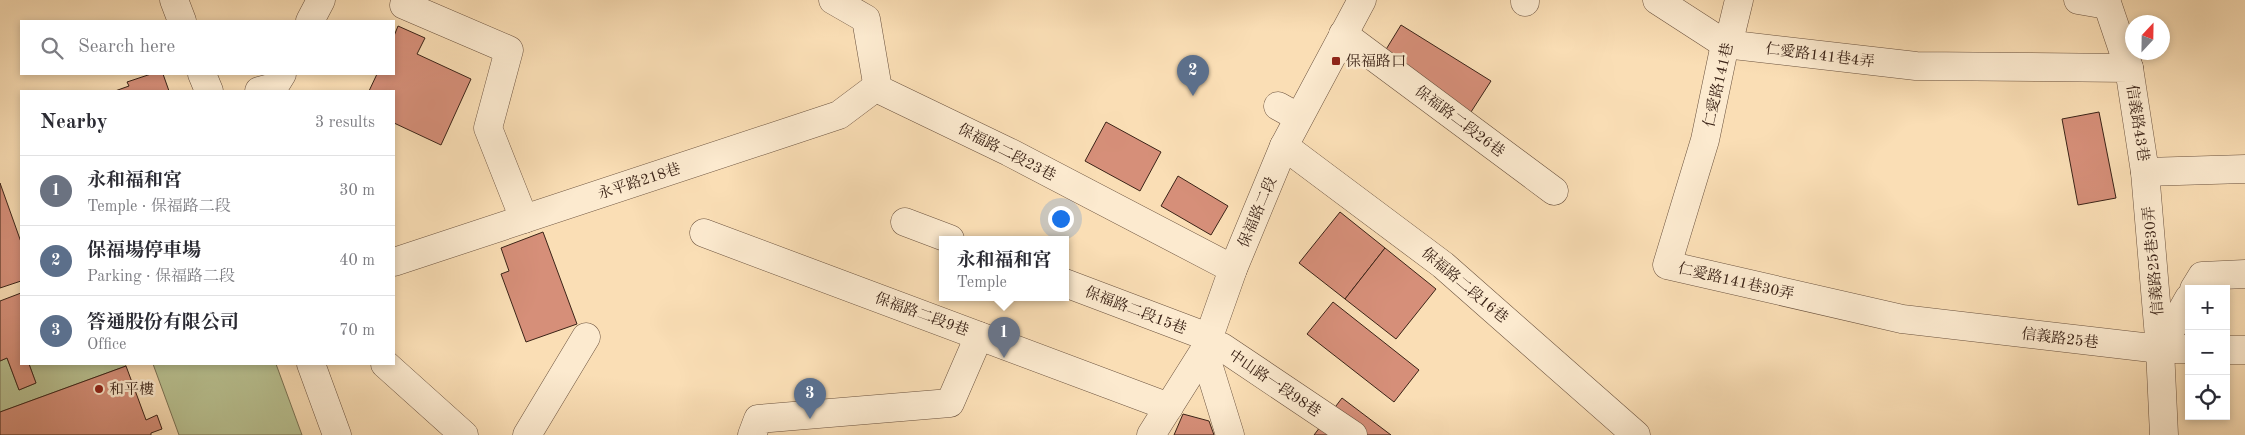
<!DOCTYPE html>
<html lang="en">
<head>
<meta charset="utf-8">
<style>
	:root { --surface:#fff; --page:#f7f7f7; --text:#2b2b33; --muted:#7c7c81; --line:#e1e1e2; --accent:#2563eb }
	body { margin:0; font-family:"Old Standard TT","Noto Serif TC",serif; background:var(--page); color:var(--text) }
	.controls { position:absolute; right:15px; bottom:15px; display:grid; overflow:hidden; border-radius:0px; box-shadow:0 2px 8px #0003 }
	.controls button { width:45px; height:45px; display:grid; place-items:center; padding:0; border:0; border-bottom:1px solid var(--line); background:var(--surface); color:var(--text); font:25px sans-serif }
	.compass { position:absolute; left:2125px; top:15px; width:45px; height:45px; border-radius:50%; background:var(--surface); box-shadow:0 2px 8px #0003; rotate:22deg }
	.you { position:absolute; left:1060px; top:218px; width:18px; height:18px; margin:-12px; border:4px solid #fff; border-radius:50%; background:#1a73e8; box-shadow:0 0 0 8px #1a73e833 }
	.badge { display:grid; place-items:center; width:32px; height:32px; border-radius:50%; background:var(--accent); color:#fff; font-size:16px; font-weight:700 }
	.pin { position:absolute; translate:-50% -41px; filter:drop-shadow(0 1px 2px #0008) }
	.pin::after { content:''; position:absolute; top:26px; width:18px; height:15px; background:inherit; clip-path:polygon(0 0,100% 0,50% 100%) }
	.popup { position:absolute; left:939px; top:236px; width:130px; height:65px; box-sizing:border-box; display:grid; place-content:center; border-radius:0px; background:var(--surface); filter:drop-shadow(0 1px 4px #0005); font-size:16px; white-space:nowrap; color:var(--muted) }
	.popup b { font-size:19px; color:var(--text) }
	.popup::after { content:''; position:absolute; left:50%; top:100%; margin-left:-10px; border:10px solid transparent; border-top-color:var(--surface) }
	.list { margin:0; padding:0; list-style:none }
	h2 { display:flex; justify-content:space-between; align-items:center; height:65px; margin:0; padding:0 20px; font-size:21px }
	h2 small { font-size:16px; font-weight:400; color:var(--muted) }
	.list li { display:grid; grid-template-columns:32px 1fr auto; gap:15px; align-items:center; box-sizing:border-box; height:70px; padding:0 20px; border-top:1px solid var(--line) }
	.list b { display:block; font-size:19px; white-space:nowrap }
	.list p { margin:0; font-size:16px; white-space:nowrap; color:var(--muted) }
	.list em { font-size:16px; font-style:normal; color:var(--muted) }
	.icon { flex:none; width:28px; height:28px; fill:none; stroke:currentColor; stroke-width:2; stroke-linecap:round; stroke-linejoin:round }
	.map { position:relative; flex:none; width:2245px; height:435px; overflow:hidden }
	.search { position:absolute; background:var(--surface); box-shadow:0 2px 8px #0003; left:20px; top:20px; width:375px; height:55px; display:flex; align-items:center; gap:12px; box-sizing:border-box; padding:0 18px; border-radius:0px; color:var(--muted); font-size:19px }
	.panel { position:absolute; background:var(--surface); box-shadow:0 2px 8px #0003; left:20px; top:90px; width:375px; height:275px; border-radius:0px }
	.map>svg:first-child { display:block }
</style>
</head>
<body>
<div class="map">
<svg width="2245" height="435" viewBox="0 0 2245 435">
	<rect width="100%" height="100%" fill="#fadeb5"/>
	<filter id="stains"><feTurbulence type="fractalNoise" baseFrequency=".004" numOctaves="4"/><feColorMatrix values="0 0 0 0 .2 0 0 0 0 .09 0 0 0 0 .02 0 0 0 .5 -.17"/></filter>
	<radialGradient id="worn" r=".72"><stop offset=".6" stop-color="#630" stop-opacity="0"/><stop offset="1" stop-color="#630" stop-opacity=".3"/></radialGradient>
	<!-- green -->
	<g fill="#b9c292" stroke="#7a7254">
		<path d="M7,358l12,32 17,-7 -7,-19h96l1,2 -126,46v-51z"/>
		<path d="M153,364h123l26,71h-123z"/>
	</g>
	<!-- building -->
	<g fill="#d68f79" stroke="#3b2317">
		<path d="M1401,25l90,56 -20,31 -89,-56z"/>
		<path d="M398,26l27,12 -8,16 54,25 -30,66 -47,-22v-32h-25l8,-17h17v-38z"/>
		<path d="M151,74h12l6,17h-54l14,-5 -2,-4z"/>
		<path d="M2099,112l17,86 -38,7 -16,-86z"/>
		<path d="M1106,122l55,30 -21,39 -55,-30z"/>
		<path d="M1178,176l50,30 -17,29 -50,-29z"/>
		<path d="M0,183l21,59v39l-21,7z"/>
		<path d="M1340,212l45,36 -40,51 -46,-36z"/>
		<path d="M543,232l34,92 -51,18 -25,-68 8,-3 -8,-23z"/>
		<path d="M1385,248l51,41 -40,50 -51,-40z"/>
		<path d="M21,293v71h8l7,19 -17,7 -12,-32 -7,3v-60z"/>
		<path d="M1333,302l86,68 -25,32 -87,-68z"/>
		<path d="M126,366l20,54 11,-5 5,14 -11,4v2h-151v-23z"/>
		<path d="M1342,398l49,37h-77z"/>
		<path d="M1183,414l26,7 5,14h-40z"/>
	</g>
	<g fill="none" stroke-linecap="round" stroke-linejoin="round">
		<defs>
			<g id="minor">
				<path d="M174,0l8,21"/>
				<path d="M833,0l33,19 12,70 131,63 224,117"/>
				<path d="M1657,0l68,44 191,22 213,2 16,104 100,-3"/>
				<path d="M1739,0l-8,33 -6,11 -20,96 -38,125 235,54 258,30 29,-51"/>
				<path d="M2078,0l29,5"/>
				<path d="M2106,0l23,68"/>
				<path d="M1525,2v-2"/>
				<path d="M404,5l105,45 -21,78 36,91"/>
				<path d="M310,21l11,-21"/>
				<path d="M1343,34l211,157"/>
				<path d="M202,74l7,17"/>
				<path d="M259,91l15,-4 8,-13"/>
				<path d="M1278,106l20,11"/>
				<path d="M1284,146l159,119 193,170"/>
				<path d="M2145,172l15,177"/>
				<path d="M905,222l45,17"/>
				<path d="M704,233l465,174"/>
				<path d="M394,262l445,-147 32,-24 7,-2"/>
				<path d="M1065,283l143,54"/>
				<path d="M2194,289l8,-13 43,-2"/>
				<path d="M1222,347l131,88"/>
				<path d="M2226,350h19"/>
				<path d="M311,364l26,71"/>
				<path d="M385,364l79,71"/>
				<path d="M527,435l59,-98"/>
				<path d="M752,435l6,-16 192,-16 29,-67"/>
				<path d="M1151,435l53,-84"/>
				<path d="M1230,435l-26,-84 29,-82 51,-123 78,-146"/>
				<path d="M2164,435l-4,-86h29"/>
			</g>
		</defs>
		<!-- minor casing -->
		<use href="#minor" stroke="#6b523e" stroke-width="29"/>
		<!-- minor -->
		<use href="#minor" stroke="#fceacf" stroke-width="28"/>
	</g>
	<!-- markers -->
	<g fill="#8f2418" stroke="#fceacf" stroke-width="2">
		<rect x="1331" y="56" width="10" height="10" rx="2.5"/>
		<circle cx="99" cy="389" r="5"/>
	</g>
	<g text-anchor="middle" stroke-width="5" stroke-linejoin="round" paint-order="stroke">
		<!-- street labels -->
		<g font-size="15" fill="#3b2317" stroke="#fceacf">
			<text transform="translate(1820 55) rotate(7)" y="5">仁愛路141巷4弄</text>
			<text transform="translate(1718 85) rotate(-77)" y="5">仁愛路141巷</text>
			<text transform="translate(1460 121) rotate(37)" y="5">保福路二段26巷</text>
			<text transform="translate(2138 123) rotate(81)" y="5">信義路43巷</text>
			<text transform="translate(1007 152) rotate(27)" y="5">保福路二段23巷</text>
			<text transform="translate(639 181) rotate(-18)" y="5">永平路218巷</text>
			<text transform="translate(1257 212) rotate(-67)" y="5">保福路二段</text>
			<text transform="translate(2153 261) rotate(-95)" y="5">信義路25巷30弄</text>
			<text transform="translate(1736 281) rotate(13)" y="5">仁愛路141巷30弄</text>
			<text transform="translate(1465 285) rotate(40)" y="5">保福路二段16巷</text>
			<text transform="translate(1136 310) rotate(21)" y="5">保福路二段15巷</text>
			<text transform="translate(922 314) rotate(20)" y="5">保福路二段9巷</text>
			<text transform="translate(2060 338) rotate(7)" y="5">信義路25巷</text>
			<text transform="translate(1275 383) rotate(34)" y="5">中山路一段98巷</text>
		</g>
		<!-- poi labels -->
		<g font-size="15" fill="#3b2317" stroke="#fceacf" text-anchor="start">
			<text x="1346" y="66">保福路口</text>
			<text x="109" y="394">和平樓</text>
		</g>
	</g>
	<rect width="100%" height="100%" filter="url(#stains)"/>
	<rect width="100%" height="100%" fill="url(#worn)"/>
</svg>
<div class="controls">
<button>+</button>
<button>−</button>
<button><svg class="icon" aria-label="locate" viewBox="0 0 24 24"><circle cx="12" cy="12" r="6"/><path d="M12 2v4M12 18v4M2 12h4M18 12h4"/></svg></button>
</div>
<svg class="compass" viewBox="-18 -18 36 36"><path d="M0-13l5 13h-10z" fill="#e53935"/><path d="M0 13l5-13h-10z" fill="#7c7c81"/></svg>
<div class="you"></div>
<div class="pin badge" style="left:1004px;top:358px;background:#6b7280">1</div>
<div class="popup"><b>永和福和宮</b>Temple</div>
<div class="pin badge" style="left:1193px;top:96px;background:#5c6f8a">2</div>
<div class="pin badge" style="left:810px;top:419px;background:#5c6f8a">3</div>
<div class="search"><svg class="icon" aria-label="search" viewBox="0 0 24 24"><circle cx="10" cy="10" r="6"/><path d="M15 15l6 6"/></svg>Search here</div>
<section class="panel">
<h2>Nearby<small>3 results</small></h2>
<ul class="list">
<li><span class="badge" style="background:#6b7280">1</span><div><b>永和福和宮</b><p>Temple · 保福路二段</p></div><em>30 m</em></li>
<li><span class="badge" style="background:#5c6f8a">2</span><div><b>保福場停車場</b><p>Parking · 保福路二段</p></div><em>40 m</em></li>
<li><span class="badge" style="background:#5c6f8a">3</span><div><b>答通股份有限公司</b><p>Office</p></div><em>70 m</em></li>
</ul>
</section>
</div>
</body>
</html>
